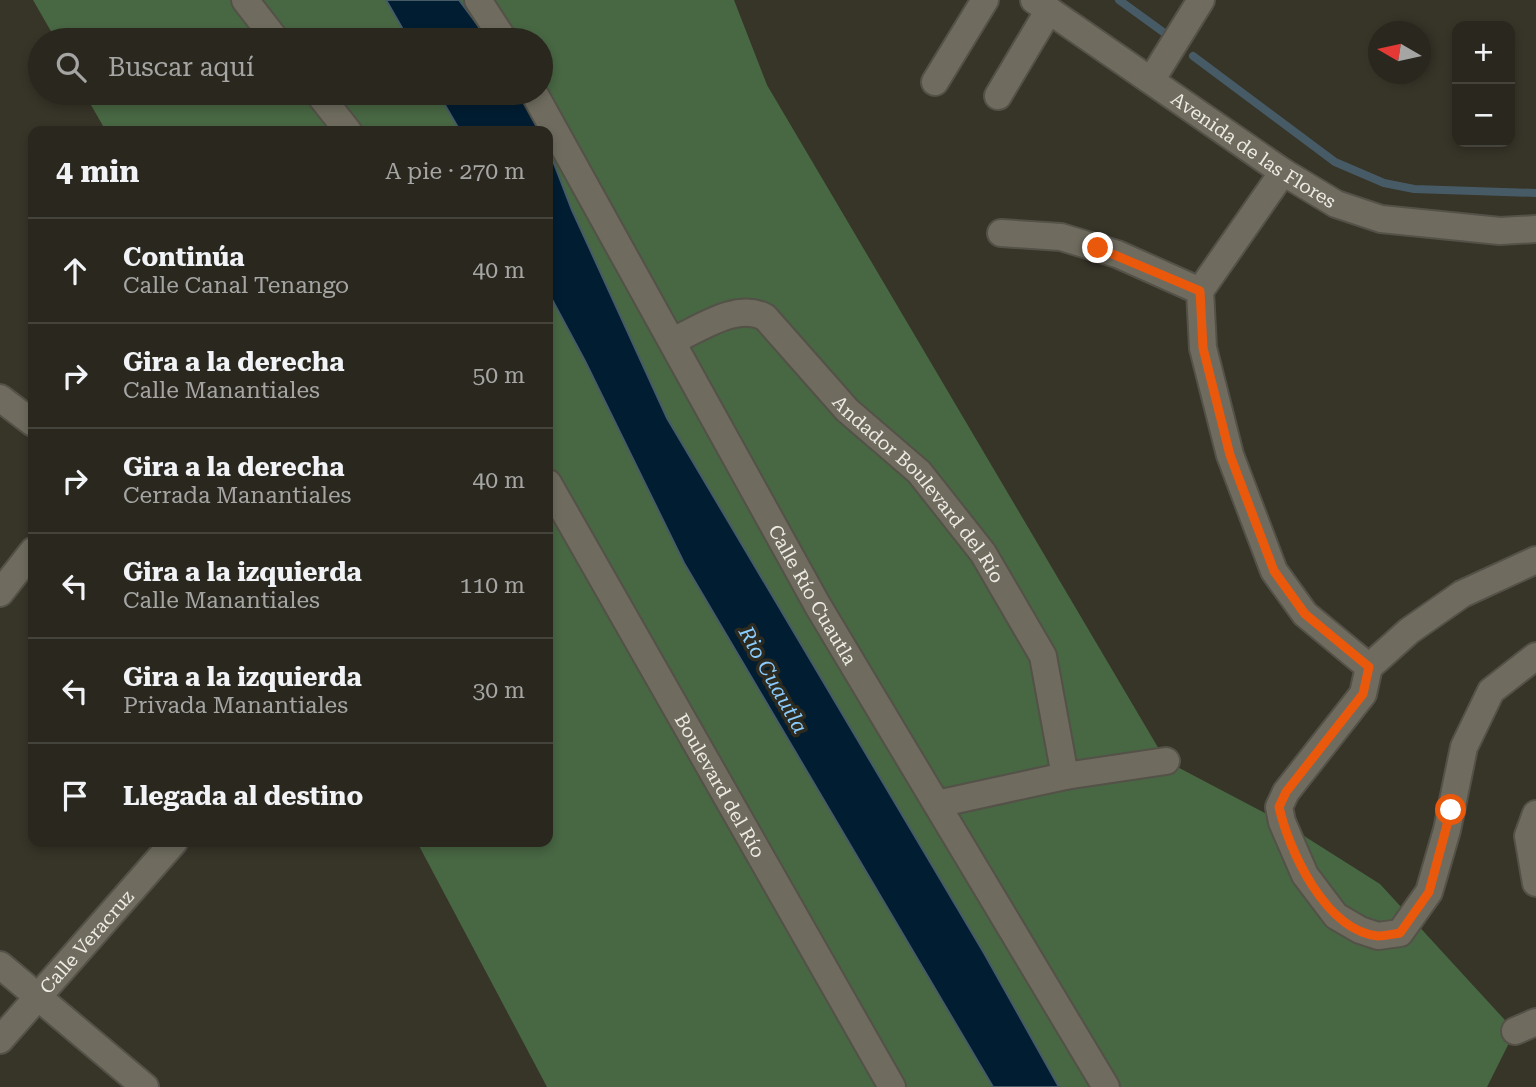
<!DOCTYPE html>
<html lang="es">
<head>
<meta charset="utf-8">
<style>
	:root { --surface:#29271e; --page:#312f27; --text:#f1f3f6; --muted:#a5a5a4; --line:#45443c }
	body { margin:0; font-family:"Roboto Serif",serif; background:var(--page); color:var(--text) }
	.controls { position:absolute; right:21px; top:21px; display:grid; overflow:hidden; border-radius:14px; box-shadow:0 4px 10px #0003 }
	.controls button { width:63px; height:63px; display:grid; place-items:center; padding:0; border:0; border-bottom:2px solid var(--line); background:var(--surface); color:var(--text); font:35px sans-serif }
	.compass { position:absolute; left:1368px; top:21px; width:63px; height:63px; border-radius:50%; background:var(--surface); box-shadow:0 4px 10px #0003; rotate:279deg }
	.stop { position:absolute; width:21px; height:21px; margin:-16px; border:5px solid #ea580c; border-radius:50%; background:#fff }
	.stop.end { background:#ea580c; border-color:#fff; box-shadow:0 2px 7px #0008 }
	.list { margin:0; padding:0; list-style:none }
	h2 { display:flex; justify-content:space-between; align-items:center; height:91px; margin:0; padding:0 28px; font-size:30px }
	h2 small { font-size:23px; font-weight:400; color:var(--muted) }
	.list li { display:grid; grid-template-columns:46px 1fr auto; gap:21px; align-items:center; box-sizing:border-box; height:105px; padding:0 28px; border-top:2px solid var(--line) }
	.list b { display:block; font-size:26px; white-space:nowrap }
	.list p { margin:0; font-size:23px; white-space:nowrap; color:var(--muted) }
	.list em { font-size:23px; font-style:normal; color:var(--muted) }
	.icon { flex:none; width:38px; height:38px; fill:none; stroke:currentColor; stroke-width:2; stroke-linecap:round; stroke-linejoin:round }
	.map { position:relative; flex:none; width:1536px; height:1087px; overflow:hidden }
	.search { position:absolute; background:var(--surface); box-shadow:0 4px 10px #0003; left:28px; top:28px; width:525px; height:77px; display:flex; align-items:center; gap:18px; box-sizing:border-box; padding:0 24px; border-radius:38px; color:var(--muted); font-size:26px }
	.panel { position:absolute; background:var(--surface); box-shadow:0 4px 10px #0003; left:28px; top:126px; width:525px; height:721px; border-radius:14px }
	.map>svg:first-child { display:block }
</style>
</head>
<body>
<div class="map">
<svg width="1536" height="1087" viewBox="0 0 1536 1087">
	<rect width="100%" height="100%" fill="#373428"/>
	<!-- forest -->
	<path fill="#486743" d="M33,0h701l33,85 399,676 116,61 98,62 135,147 -28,56h-940l-130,-245h131v-711h-442l-22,-38h457v-53h-485z"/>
	<!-- water -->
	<g fill="#001d32" stroke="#475b67" stroke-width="2">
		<path d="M386,0h73l30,40h-80z"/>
		<path d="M438,93h87l16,38h-81z"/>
		<path d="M548,148l24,62 95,208 317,535 75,134h-66l-309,-524 -99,-202 -37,-69z"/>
	</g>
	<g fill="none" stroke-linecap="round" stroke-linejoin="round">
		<!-- stream -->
		<g stroke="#475b67" stroke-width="8">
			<path d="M1119,0l51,37"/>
			<path d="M1193,56l142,106 49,21 30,6 122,4"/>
		</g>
		<defs>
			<g id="street">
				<path d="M245,0l31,40"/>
				<path d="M478,0l26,40"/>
				<path id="s1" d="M1034,0l249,172 53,32 45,15 119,12 36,-2"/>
				<path d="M1152,79l49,-79"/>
				<path d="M935,82l50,-82"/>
				<path d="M318,93l30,38"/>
				<path id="s2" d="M534,93l284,513 288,481"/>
				<path d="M998,96l51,-86"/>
				<path d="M1283,172l-83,119 3,57 27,107 44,116 31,43 64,53"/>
				<path d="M1001,233l60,4 56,17 83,37"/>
				<path id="s3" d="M672,341c28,-12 64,-39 93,-24l82,93 72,62 64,81 60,103 22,120"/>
				<path d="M0,398l33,25"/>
				<path id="s4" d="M548,483l344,604"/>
				<path d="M1536,560l-74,34 -53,37 -40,36 -6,27 -77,98 -7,15 3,15 23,53 31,41 24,14 18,6 22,-3 29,-41 18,-62 17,-83 27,-56 45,-35"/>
				<path d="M0,593l33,-42"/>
				<path d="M937,804l128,-28 101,-15"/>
				<path d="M1536,814l-8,22 8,47"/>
				<path d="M0,965l145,122"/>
				<path d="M1515,1031l21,-9"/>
				<path id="s5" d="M0,1040l174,-198"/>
			</g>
		</defs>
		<!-- street casing -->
		<use href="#street" stroke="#545148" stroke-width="30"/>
		<!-- street -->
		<use href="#street" stroke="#6f6c5f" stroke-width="26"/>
	</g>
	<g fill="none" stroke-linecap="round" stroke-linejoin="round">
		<!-- route -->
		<path stroke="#ea580c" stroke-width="9" d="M1098,248l102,43 3,57 27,107 44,116 31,43 64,53 -6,27 -77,98 -7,15c10,44 47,124 99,129 7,0 15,-2 22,-3l29,-41 22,-82"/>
	</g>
	<g text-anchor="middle" stroke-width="7" stroke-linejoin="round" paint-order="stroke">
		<!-- street labels -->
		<g font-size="19" fill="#edebe4" stroke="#2d2a1f">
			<text dy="7" stroke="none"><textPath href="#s1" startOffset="266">Avenida de las Flores</textPath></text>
			<text dy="7" stroke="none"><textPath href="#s3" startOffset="331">Andador Boulevard del Río</textPath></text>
			<text dy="7" stroke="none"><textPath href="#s2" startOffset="574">Calle Río Cuautla</textPath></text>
			<text dy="7" stroke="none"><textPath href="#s4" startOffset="348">Boulevard del Río</textPath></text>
			<text dy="7" stroke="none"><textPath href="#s5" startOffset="131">Calle Veracruz</textPath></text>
		</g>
		<!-- water labels -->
		<g font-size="21" font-style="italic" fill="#8accfe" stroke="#2d2a1f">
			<text transform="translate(773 680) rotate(61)" y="7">Rio Cuautla</text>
		</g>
	</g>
</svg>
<div class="controls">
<button>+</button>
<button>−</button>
</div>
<svg class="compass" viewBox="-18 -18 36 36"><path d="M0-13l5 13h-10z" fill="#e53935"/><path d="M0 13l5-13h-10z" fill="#a5a5a4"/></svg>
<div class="stop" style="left:1451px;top:810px"></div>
<div class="stop end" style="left:1098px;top:248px"></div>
<div class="search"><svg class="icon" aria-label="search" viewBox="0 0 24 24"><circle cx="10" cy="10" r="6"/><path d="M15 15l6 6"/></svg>Buscar aquí</div>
<section class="panel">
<h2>4 min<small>A pie · 270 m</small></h2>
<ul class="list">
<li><svg class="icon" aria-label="ahead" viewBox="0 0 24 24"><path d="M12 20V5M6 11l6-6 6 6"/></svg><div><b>Continúa</b><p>Calle Canal Tenango</p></div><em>40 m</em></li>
<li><svg class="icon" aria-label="right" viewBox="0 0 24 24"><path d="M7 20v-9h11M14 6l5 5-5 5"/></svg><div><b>Gira a la derecha</b><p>Calle Manantiales</p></div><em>50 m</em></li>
<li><svg class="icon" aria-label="right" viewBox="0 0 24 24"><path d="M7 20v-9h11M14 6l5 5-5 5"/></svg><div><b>Gira a la derecha</b><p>Cerrada Manantiales</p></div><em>40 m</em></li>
<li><svg class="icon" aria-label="left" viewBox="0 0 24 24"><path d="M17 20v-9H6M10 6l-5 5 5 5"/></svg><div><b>Gira a la izquierda</b><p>Calle Manantiales</p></div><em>110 m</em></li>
<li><svg class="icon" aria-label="left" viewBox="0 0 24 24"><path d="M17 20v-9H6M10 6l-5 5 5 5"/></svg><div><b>Gira a la izquierda</b><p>Privada Manantiales</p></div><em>30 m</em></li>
<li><svg class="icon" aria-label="arrive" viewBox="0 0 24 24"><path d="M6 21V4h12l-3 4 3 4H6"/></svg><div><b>Llegada al destino</b></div></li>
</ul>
</section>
</div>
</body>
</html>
